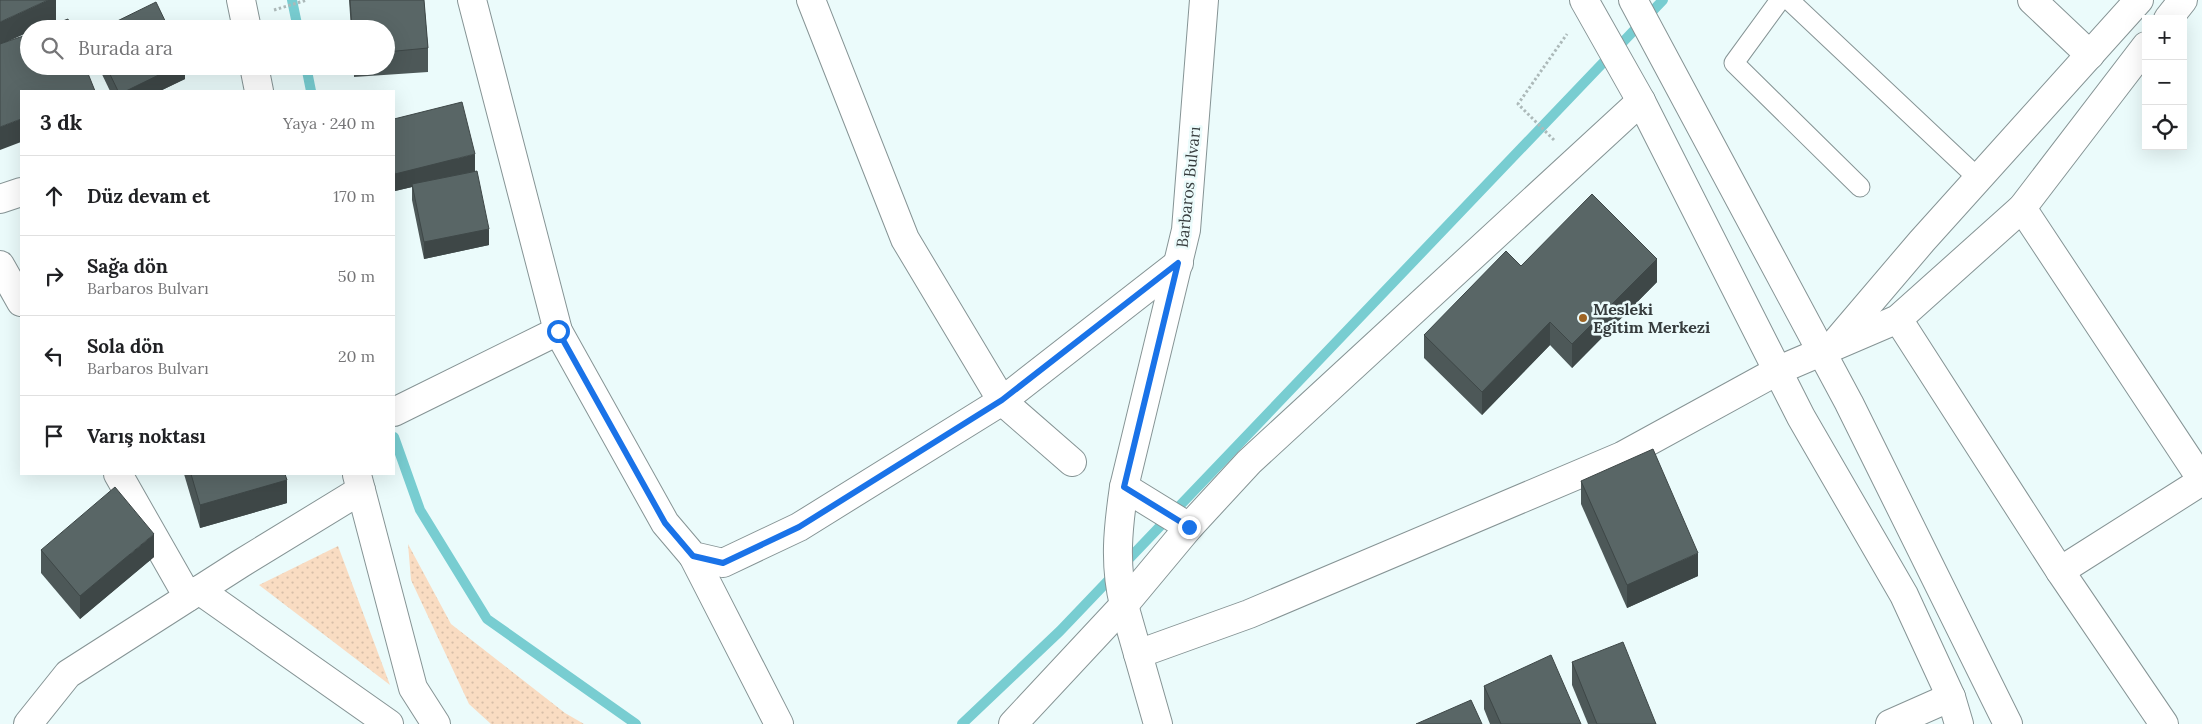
<!DOCTYPE html>
<html lang="tr">
<head>
<meta charset="utf-8">
<style>
	:root { --surface:#fff; --page:#f6f6f6; --text:#202124; --muted:#757577; --line:#e0e0e0 }
	body { margin:0; font-family:Lora,serif; background:var(--page); color:var(--text) }
	.controls { position:absolute; right:15px; top:15px; display:grid; overflow:hidden; border-radius:0px; box-shadow:0 5px 20px #0002 }
	.controls button { width:45px; height:45px; display:grid; place-items:center; padding:0; border:0; border-bottom:1px solid var(--line); background:var(--surface); color:var(--text); font:25px sans-serif }
	.stop { position:absolute; width:15px; height:15px; margin:-11px; border:4px solid #1a73e8; border-radius:50%; background:#fff }
	.stop.end { background:#1a73e8; border-color:#fff; box-shadow:0 1px 5px #0008 }
	.list { margin:0; padding:0; list-style:none }
	h2 { display:flex; justify-content:space-between; align-items:center; height:65px; margin:0; padding:0 20px; font-size:21px }
	h2 small { font-size:16px; font-weight:400; color:var(--muted) }
	.list li { display:grid; grid-template-columns:32px 1fr auto; gap:15px; align-items:center; box-sizing:border-box; height:80px; padding:0 20px; border-top:1px solid var(--line) }
	.list b { display:block; font-size:19px; white-space:nowrap }
	.list p { margin:0; font-size:16px; white-space:nowrap; color:var(--muted) }
	.list em { font-size:16px; font-style:normal; color:var(--muted) }
	.icon { flex:none; width:28px; height:28px; fill:none; stroke:currentColor; stroke-width:2; stroke-linecap:round; stroke-linejoin:round }
	.map { position:relative; flex:none; width:2202px; height:724px; overflow:hidden }
	.search { position:absolute; background:var(--surface); box-shadow:0 5px 20px #0002; left:20px; top:20px; width:375px; height:55px; display:flex; align-items:center; gap:12px; box-sizing:border-box; padding:0 18px; border-radius:28px; color:var(--muted); font-size:19px }
	.panel { position:absolute; background:var(--surface); box-shadow:0 5px 20px #0002; left:20px; top:90px; width:375px; height:385px; border-radius:0px }
	.map>svg:first-child { display:block }
</style>
</head>
<body>
<div class="map">
<svg width="2202" height="724" viewBox="0 0 2202 724">
	<defs>
		<pattern id="grass-dots" width="8" height="8" patternUnits="userSpaceOnUse" patternTransform="scale(1.25)"><rect width="8" height="8" fill="#f9dcc2"/><path d="M2 2h.1M6 6h.1" fill="none" stroke="#d6bea8" stroke-width="1.8" stroke-linecap="round"/></pattern>
	</defs>
	<rect width="100%" height="100%" fill="#ebfbfb"/>
	<!-- grass -->
	<g fill="url(#grass-dots)">
		<path d="M408,544l43,80 114,89 19,11h-93l-22,-20 -58,-124z"/>
		<path d="M338,546l52,139 -131,-100z"/>
	</g>
	<g fill="none" stroke-linecap="round" stroke-linejoin="round">
		<!-- stream -->
		<g stroke="#78cdd1" stroke-width="10">
			<path d="M292,0l6,29"/>
			<path d="M306,66l5,25"/>
			<path d="M394,437l26,73 67,109 149,105"/>
			<path d="M962,724l98,-93 603,-631"/>
		</g>
		<defs>
			<g id="lane">
				<path d="M1780,0l-46,63 126,124"/>
				<path d="M1789,0l190,179"/>
			</g>
			<g id="street">
				<path d="M241,0l6,29"/>
				<path d="M472,0l86,331 107,192 28,33 30,7 76,-36 203,-126 177,-138"/>
				<path d="M811,0l94,239 97,162 70,61"/>
				<path d="M2032,0l58,55"/>
				<path d="M2168,19l15,-19"/>
				<path d="M254,66l5,25"/>
				<path d="M0,199l21,-7"/>
				<path d="M2022,208l180,272"/>
				<path d="M0,265l21,37"/>
				<path d="M1898,319l162,252 104,153"/>
				<path d="M1836,342l86,-101 217,-241"/>
				<path d="M394,412l164,-81"/>
				<path d="M118,474l70,123"/>
				<path d="M357,475l56,213 23,36"/>
				<path d="M693,556l86,168"/>
				<path d="M2060,571l142,-90"/>
				<path d="M199,590l190,134"/>
				<path d="M1124,605l34,119"/>
				<path d="M1138,654l111,-40 373,-158 157,-86 119,-51 124,-111 124,-162"/>
				<path d="M28,724l40,-50 172,-110 121,-74"/>
				<path d="M1013,724l111,-119 65,-78 60,-65 392,-361"/>
				<path d="M1890,724l61,-27"/>
			</g>
			<g id="secondary">
				<path d="M1584,0l57,101 160,316 103,178 47,102 8,27"/>
				<path d="M1633,0l216,403 159,321"/>
				<path d="M1124,487c-6,41 -10,77 0,118"/>
				<path d="M1189,527l-65,-40 62,-257 18,-230"/>
			</g>
		</defs>
		<!-- lane casing -->
		<use href="#lane" stroke="#869495" stroke-width="21"/>
		<!-- street casing -->
		<use href="#street" stroke="#869495" stroke-width="30"/>
		<!-- secondary casing -->
		<use href="#secondary" stroke="#869495" stroke-width="30"/>
		<!-- path -->
		<g stroke="#acb9b9" stroke-width="3" stroke-dasharray="2.5 2.5" stroke-linecap="butt">
			<path d="M274,10l33,-10"/>
			<path d="M1554,140l-36,-36 49,-70"/>
		</g>
		<!-- lane -->
		<use href="#lane" stroke="#fff" stroke-width="19"/>
		<!-- street -->
		<use href="#street" stroke="#fff" stroke-width="28"/>
		<!-- secondary -->
		<use href="#secondary" stroke="#fff" stroke-width="28"/>
	</g>
	<!-- wall -->
	<g fill="#4d5858">
		<path d="M349,0h75l4,48v24l-74,5v-11h32v-37h-35z"/>
		<path d="M98,66h87v13l-25,12h-50z"/>
		<path d="M394,119l81,52 14,74 -65,14 -12,-59v-13l-17,4 -1,-6z"/>
		<path d="M1521,266l136,16 -85,86 -22,-23 -68,70 -58,-57v-23z"/>
		<path d="M184,474h101l2,29 -87,25z"/>
		<path d="M1581,481l117,95 -71,32 -46,-104z"/>
		<path d="M41,550l113,7 -74,62 -39,-46z"/>
		<path d="M1572,662l84,62h-68l-16,-39z"/>
		<path d="M1484,686l97,38h-91l-6,-15z"/>
	</g>
	<!-- shaded-wall -->
	<g fill="#3e4747">
		<path d="M48,0h8v20l-20,9h-7v3l-29,13v-23z"/>
		<path d="M177,66h8v13l-25,12h-34z"/>
		<path d="M21,119v23l-21,8v-23z"/>
		<path d="M475,154v17l-63,13v3l-17,4v-17z"/>
		<path d="M489,229v16l-65,14v-17z"/>
		<path d="M1657,259v23l-85,86v-24z"/>
		<path d="M1550,322v23l-68,70v-23z"/>
		<path d="M287,480v23l-87,25v-23z"/>
		<path d="M154,534v23l-74,62v-23z"/>
		<path d="M1698,553v23l-71,32v-23z"/>
	</g>
	<!-- building -->
	<g fill="#596666" stroke="#3e4747">
		<path d="M0,0h48l-48,22z"/>
		<path d="M350,0h74l4,48 -42,4v-23h-34z"/>
		<path d="M156,2l13,27h-68z"/>
		<path d="M68,19l3,10h-29z"/>
		<path d="M29,34v32h56l10,25h-74v28l-21,8v-83z"/>
		<path d="M106,66h71l-51,25h-8z"/>
		<path d="M462,102l13,52 -80,20 -1,-6v-49z"/>
		<path d="M477,171l12,58 -65,13 -12,-58z"/>
		<path d="M1592,194l65,65 -85,85 -22,-22 -68,70 -58,-57 82,-84 15,15z"/>
		<path d="M1653,449l45,104 -71,32 -46,-104z"/>
		<path d="M191,474h94l2,6 -87,25z"/>
		<path d="M115,487l39,47 -74,62 -39,-46z"/>
		<path d="M1623,642l33,82h-59l-25,-62z"/>
		<path d="M1551,655l30,69h-80l-17,-38z"/>
		<path d="M1471,700l11,24h-66z"/>
	</g>
	<g fill="none" stroke-linecap="round" stroke-linejoin="round">
		<!-- route -->
		<path stroke="#1a73e8" stroke-width="6" d="M558,331l107,192 28,33 30,7 76,-36 203,-127 176,-137 -54,224 65,40"/>
	</g>
	<!-- markers -->
	<circle fill="#9e6423" stroke="#ebfbfb" stroke-width="2" cx="1583" cy="318" r="5"/>
	<g text-anchor="middle" stroke-width="5" stroke-linejoin="round" paint-order="stroke">
		<!-- street labels -->
		<g font-size="16" fill="#363c3d" stroke="#ebfbfb">
			<text transform="translate(1188 187) rotate(-84)" y="6">Barbaros Bulvarı</text>
		</g>
		<!-- poi labels -->
		<g font-size="16" font-weight="bold" fill="#363c3d" stroke="#ebfbfb" text-anchor="start">
			<text x="1593" y="315">Mesleki<tspan x="1593" dy="18">Egitim Merkezi</tspan></text>
		</g>
	</g>
</svg>
<div class="controls">
<button>+</button>
<button>−</button>
<button><svg class="icon" aria-label="locate" viewBox="0 0 24 24"><circle cx="12" cy="12" r="6"/><path d="M12 2v4M12 18v4M2 12h4M18 12h4"/></svg></button>
</div>
<div class="stop" style="left:558px;top:331px"></div>
<div class="stop end" style="left:1189px;top:527px"></div>
<div class="search"><svg class="icon" aria-label="search" viewBox="0 0 24 24"><circle cx="10" cy="10" r="6"/><path d="M15 15l6 6"/></svg>Burada ara</div>
<section class="panel">
<h2>3 dk<small>Yaya · 240 m</small></h2>
<ul class="list">
<li><svg class="icon" aria-label="ahead" viewBox="0 0 24 24"><path d="M12 20V5M6 11l6-6 6 6"/></svg><div><b>Düz devam et</b></div><em>170 m</em></li>
<li><svg class="icon" aria-label="right" viewBox="0 0 24 24"><path d="M7 20v-9h11M14 6l5 5-5 5"/></svg><div><b>Sağa dön</b><p>Barbaros Bulvarı</p></div><em>50 m</em></li>
<li><svg class="icon" aria-label="left" viewBox="0 0 24 24"><path d="M17 20v-9H6M10 6l-5 5 5 5"/></svg><div><b>Sola dön</b><p>Barbaros Bulvarı</p></div><em>20 m</em></li>
<li><svg class="icon" aria-label="arrive" viewBox="0 0 24 24"><path d="M6 21V4h12l-3 4 3 4H6"/></svg><div><b>Varış noktası</b></div></li>
</ul>
</section>
</div>
</body>
</html>
